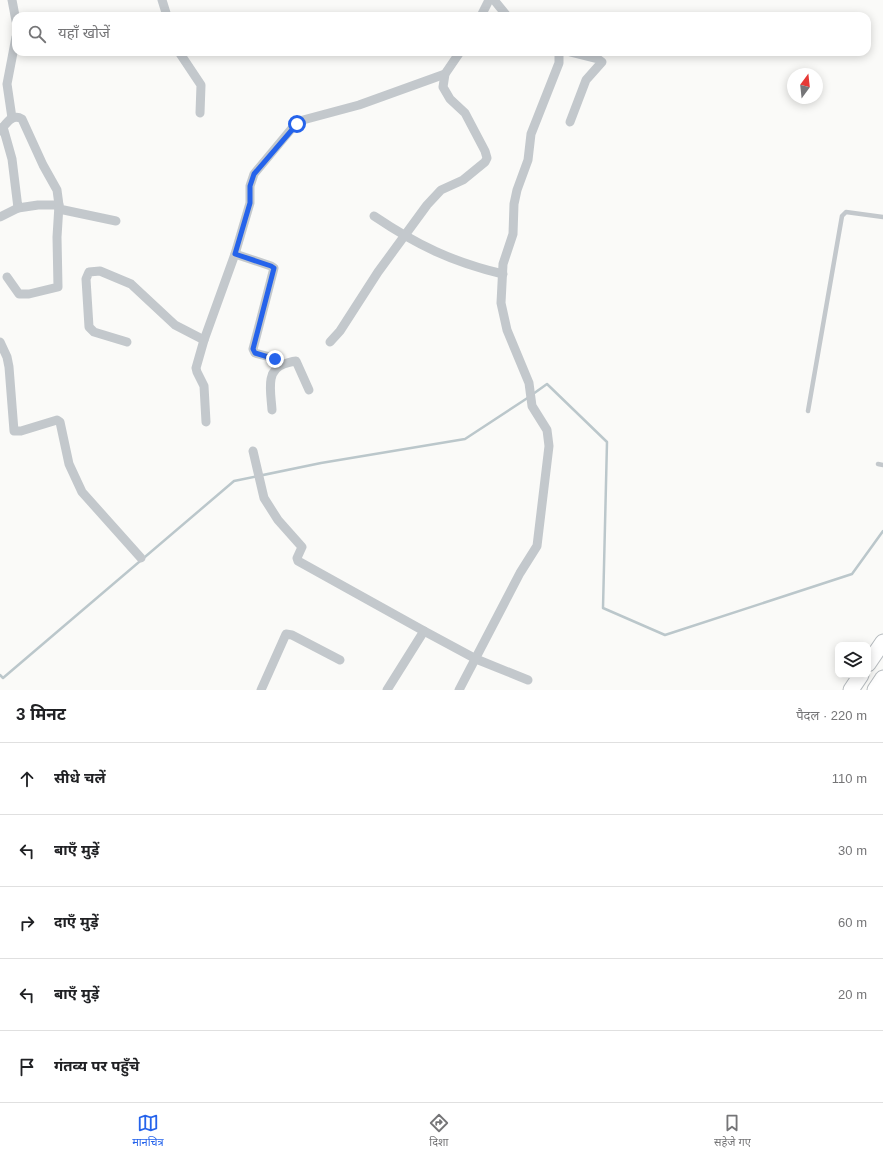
<!DOCTYPE html>
<html lang="hi">
<head>
<meta charset="utf-8">
<style>
	:root { --surface:#fff; --page:#f2f2f2; --text:#202124; --muted:#757577; --line:#e0e0e0; --accent:#2563eb }
	body { margin:0; font-family:Arial,"Noto Sans Devanagari",sans-serif; background:var(--page); color:var(--text) }
	.controls { position:absolute; right:12px; bottom:12px; display:grid; overflow:hidden; border-radius:8px; box-shadow:0 2px 10px #0003 }
	.controls button { width:36px; height:36px; display:grid; place-items:center; padding:0; border:0; border-bottom:1px solid var(--line); background:var(--surface); color:var(--text); font:20px sans-serif }
	.compass { position:absolute; left:787px; top:68px; width:36px; height:36px; border-radius:50%; background:var(--surface); box-shadow:0 2px 10px #0003; rotate:15deg }
	.stop { position:absolute; width:12px; height:12px; margin:-9px; border:3px solid #2563eb; border-radius:50%; background:#fff }
	.stop.end { background:#2563eb; border-color:#fff; box-shadow:0 1px 4px #0008 }
	.list { margin:0; padding:0; list-style:none }
	h2 { display:flex; justify-content:space-between; align-items:center; height:52px; margin:0; padding:0 16px; font-size:17px }
	h2 small { font-size:13px; font-weight:400; color:var(--muted) }
	.list li { display:grid; grid-template-columns:26px 1fr auto; gap:12px; align-items:center; box-sizing:border-box; height:72px; padding:0 16px; border-top:1px solid var(--line) }
	.list b { display:block; font-size:15px; white-space:nowrap }
	.list em { font-size:13px; font-style:normal; color:var(--muted) }
	.icon { flex:none; width:22px; height:22px; fill:none; stroke:currentColor; stroke-width:2; stroke-linecap:round; stroke-linejoin:round }
	.map { position:relative; flex:none; width:883px; height:690px; overflow:hidden }
	.search { position:absolute; background:var(--surface); box-shadow:0 2px 10px #0003; left:12px; right:12px; top:12px; height:44px; display:flex; align-items:center; gap:10px; box-sizing:border-box; padding:0 14px; border-radius:12px; color:var(--muted); font-size:15px }
	.sheet { height:412px; background:var(--surface) }
	nav { display:flex; justify-content:space-around; align-items:center; box-sizing:border-box; height:56px; border-top:1px solid var(--line); background:var(--surface); font-size:11px; color:var(--muted) }
	nav a { display:grid; justify-items:center; gap:2px }
	nav .on { color:var(--accent) }
	.map>svg:first-child { display:block }
</style>
</head>
<body>
<div class="map">
<svg width="883" height="690" viewBox="0 0 883 690">
	<rect width="100%" height="100%" fill="#fafaf8"/>
	<g fill="none" stroke-linecap="round" stroke-linejoin="round">
		<!-- stream -->
		<g stroke="#bbc7cb" stroke-width="2.5">
			<path d="M533,394l14,-10 60,58 -4,166 62,27 187,-61 31,-43"/>
			<path d="M0,675l3,3 231,-197 87,-18 144,-24 64,-42"/>
		</g>
		<defs>
			<g id="primary">
				<path d="M868,664l15,-22"/>
				<path d="M851,690l10,-15"/>
				<path d="M875,690l8,-12"/>
			</g>
		</defs>
		<!-- primary casing -->
		<use href="#primary" stroke="#b5babe" stroke-width="17"/>
		<!-- service -->
		<g stroke="#c3c8cc" stroke-width="4.5">
			<path d="M808,411l34,-195 4,-4 37,5"/>
			<path d="M878,464l5,1"/>
		</g>
		<!-- minor -->
		<g stroke="#c3c8cc" stroke-width="9">
			<path d="M12,0l4,21"/>
			<path d="M162,0l5,16"/>
			<path d="M494,0l13,16"/>
			<path d="M481,16l8,-16"/>
			<path d="M179,52l22,33 -1,28"/>
			<path d="M570,52l28,7 4,3 -16,18 -16,42"/>
			<path d="M12,118l-5,-34 9,-47"/>
			<path d="M3,127l9,32 6,49 20,-3h21"/>
			<path d="M0,131c6,-7 12,-18 22,-12l21,46 14,25 2,15 -2,32 1,50 -29,7h-10l-12,-17"/>
			<path d="M59,209l57,12"/>
			<path d="M374,216c43,29 78,46 129,58"/>
			<path d="M0,217l18,-9"/>
			<path d="M235,254l15,-51v-17l4,-12 39,-47 10,-7 56,-15 86,-31"/>
			<path d="M0,342l7,15 2,10 5,64h7l36,-11 3,2 9,42 13,28 59,66"/>
			<path d="M127,342l-33,-10 -5,-5 -3,-48 3,-7 11,-1 31,13 44,41 29,15"/>
			<path d="M330,342l10,-11 38,-59 49,-67 14,-15 22,-10 22,-18 2,-4 -2,-7 -20,-38 -15,-14 -7,-12 2,-13 15,-22"/>
			<path d="M272,410c-1,-17 -7,-40 12,-46 4,-1 8,-3 12,-3l13,29"/>
			<path d="M206,422l-2,-36 -7,-14 -1,-4 8,-28 31,-86 36,12 3,2 -21,81 2,4 19,5 4,8"/>
			<path d="M253,451l11,47 14,22 24,27 -5,11 1,3 126,70 -37,59"/>
			<path d="M424,631l52,28 52,21"/>
			<path d="M261,690l25,-56 6,1 48,25"/>
			<path d="M459,690l61,-117 17,-27 12,-100 -2,-16 -15,-24 -3,-23 -22,-53 -6,-27 2,-39 10,-30 1,-30 3,-14 11,-30 3,-26 28,-71v-11"/>
		</g>
		<!-- primary -->
		<use href="#primary" stroke="#fff" stroke-width="15"/>
	</g>
	<g fill="none" stroke-linecap="round" stroke-linejoin="round">
		<!-- route -->
		<path stroke="#2563eb" stroke-width="5" d="M275,359l-20,-6 -2,-4 21,-81 -3,-2 -36,-12 15,-51v-17l4,-12 43,-50"/>
	</g>
</svg>
<div class="controls">
<button><svg class="icon" aria-label="layers" viewBox="0 0 24 24"><path d="M12 4l9 5-9 5-9-5zM3 14l9 5 9-5"/></svg></button>
</div>
<svg class="compass" viewBox="-18 -18 36 36"><path d="M0-13l5 13h-10z" fill="#e53935"/><path d="M0 13l5-13h-10z" fill="#757577"/></svg>
<div class="stop" style="left:297px;top:124px"></div>
<div class="stop end" style="left:275px;top:359px"></div>
<div class="search"><svg class="icon" aria-label="search" viewBox="0 0 24 24"><circle cx="10" cy="10" r="6"/><path d="M15 15l6 6"/></svg>यहाँ खोजें</div>
</div>
<section class="sheet">
<h2>3 मिनट<small>पैदल · 220 m</small></h2>
<ul class="list">
<li><svg class="icon" aria-label="ahead" viewBox="0 0 24 24"><path d="M12 20V5M6 11l6-6 6 6"/></svg><div><b>सीधे चलें</b></div><em>110 m</em></li>
<li><svg class="icon" aria-label="left" viewBox="0 0 24 24"><path d="M17 20v-9H6M10 6l-5 5 5 5"/></svg><div><b>बाएँ मुड़ें</b></div><em>30 m</em></li>
<li><svg class="icon" aria-label="right" viewBox="0 0 24 24"><path d="M7 20v-9h11M14 6l5 5-5 5"/></svg><div><b>दाएँ मुड़ें</b></div><em>60 m</em></li>
<li><svg class="icon" aria-label="left" viewBox="0 0 24 24"><path d="M17 20v-9H6M10 6l-5 5 5 5"/></svg><div><b>बाएँ मुड़ें</b></div><em>20 m</em></li>
<li><svg class="icon" aria-label="arrive" viewBox="0 0 24 24"><path d="M6 21V4h12l-3 4 3 4H6"/></svg><div><b>गंतव्य पर पहुँचे</b></div></li>
</ul>
</section>
<nav>
<a class="on"><svg class="icon" aria-label="map" viewBox="0 0 24 24"><path d="M3 6l6-2 6 2 6-2v14l-6 2-6-2-6 2zM9 4v14M15 6v14"/></svg>मानचित्र</a>
<a><svg class="icon" aria-label="directions" viewBox="0 0 24 24"><path d="M12 3l9 9-9 9-9-9zM9 14v-3h6M13 9l2 2-2 2"/></svg>दिशा</a>
<a><svg class="icon" aria-label="saved" viewBox="0 0 24 24"><path d="M7 4h10v16l-5-4-5 4z"/></svg>सहेजे गए</a>
</nav>
</body>
</html>
